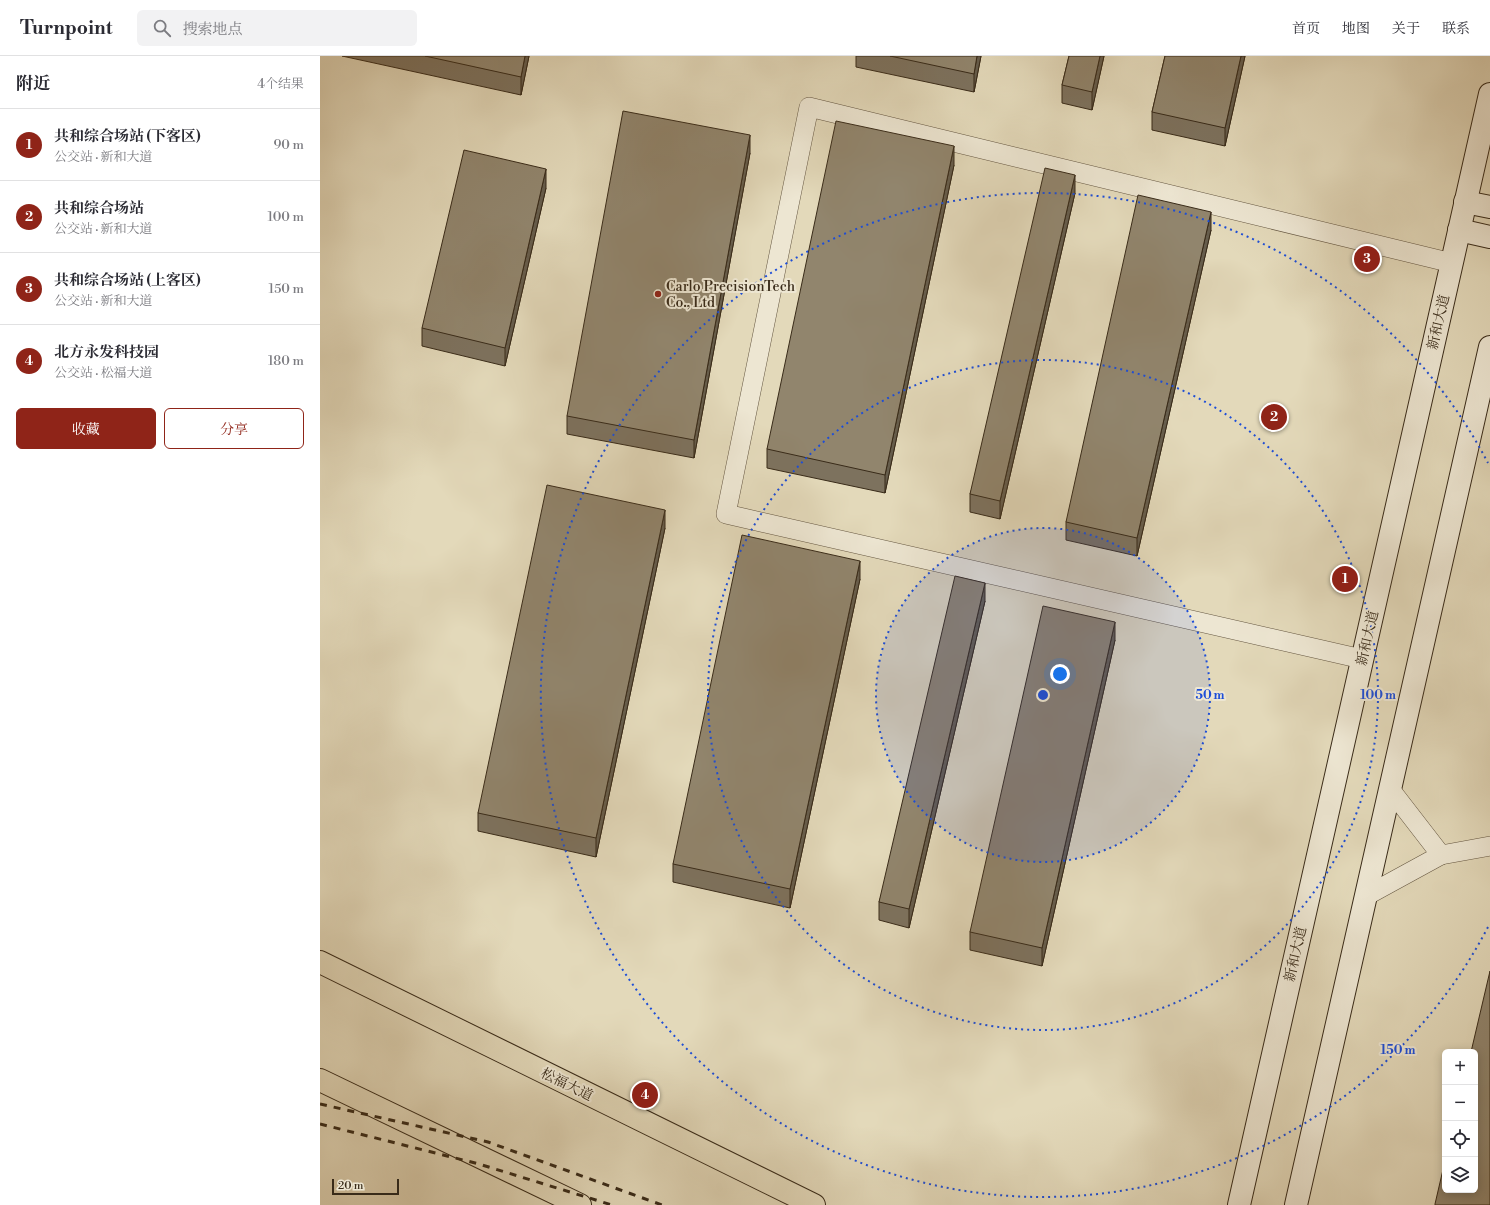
<!DOCTYPE html>
<html lang="zh">
<head>
<meta charset="utf-8">
<style>
	:root { --surface:#fff; --page:#f2f2f3; --text:#2b2b33; --muted:#7c7c81; --line:#e1e1e2; --accent:#8f2418 }
	body { margin:0; font-family:"Libre Bodoni","Noto Serif SC",serif; background:var(--page); color:var(--text) }
	.controls { position:absolute; right:12px; bottom:12px; display:grid; overflow:hidden; border-radius:6px; box-shadow:0 2px 10px #0003 }
	.controls button { width:36px; height:36px; display:grid; place-items:center; padding:0; border:0; border-bottom:1px solid var(--line); background:var(--surface); color:var(--text); font:20px sans-serif }
	.scale { position:absolute; left:12px; bottom:10px; width:67px; box-sizing:border-box; padding-left:4px; border:2px solid #392b19; border-top:0; font-size:11px; line-height:14px; white-space:nowrap; color:#392b19; -webkit-text-stroke:3px #ede6d2; paint-order:stroke }
	.you { position:absolute; left:740px; top:618px; width:14px; height:14px; margin:-10px; border:3px solid #fff; border-radius:50%; background:#1a73e8; box-shadow:0 0 0 6px #1a73e833 }
	.badge { display:grid; place-items:center; width:26px; height:26px; border-radius:50%; background:var(--accent); color:#fff; font-size:13px; font-weight:700 }
	.pin { position:absolute; translate:-50% -50%; border:2px solid #fff; box-shadow:0 1px 4px #0006 }
	.list { margin:0; padding:0; list-style:none }
	h2 { display:flex; justify-content:space-between; align-items:center; height:52px; margin:0; padding:0 16px; font-size:17px }
	h2 small { font-size:13px; font-weight:400; color:var(--muted) }
	.list li { display:grid; grid-template-columns:26px 1fr auto; gap:12px; align-items:center; box-sizing:border-box; height:72px; padding:0 16px; border-top:1px solid var(--line) }
	.list b { display:block; font-size:15px; white-space:nowrap }
	.list p { margin:0; font-size:13px; white-space:nowrap; color:var(--muted) }
	.list em { font-size:13px; font-style:normal; color:var(--muted) }
	.actions { display:flex; gap:8px; padding:12px 16px }
	.actions a { flex:1; padding:9px 0; border:1px solid var(--accent); border-radius:6px; text-align:center; font-size:14px; color:var(--accent) }
	.actions .main { background:var(--accent); color:#fff }
	.icon { flex:none; width:22px; height:22px; fill:none; stroke:currentColor; stroke-width:2; stroke-linecap:round; stroke-linejoin:round }
	.map { position:relative; flex:none; width:1170px; height:1149px; overflow:hidden }
	header { display:flex; align-items:center; gap:24px; box-sizing:border-box; height:56px; padding:0 20px; background:var(--surface); border-bottom:1px solid var(--line) }
	header strong { font-size:19px }
	nav { display:flex; gap:22px; margin-inline-start:auto; font-size:14px }
	.search { width:280px; height:36px; background:var(--page); display:flex; align-items:center; gap:10px; box-sizing:border-box; padding:0 14px; border-radius:6px; color:var(--muted); font-size:15px }
	main { display:flex }
	aside { flex:1; background:var(--surface) }
	.map>svg:first-child { display:block }
</style>
</head>
<body>
<header>
<strong>Turnpoint</strong>
<div class="search"><svg class="icon" aria-label="search" viewBox="0 0 24 24"><circle cx="10" cy="10" r="6"/><path d="M15 15l6 6"/></svg>搜索地点</div>
<nav><a>首页</a><a>地图</a><a>关于</a><a>联系</a></nav>
</header>
<main>
<aside>
<h2>附近<small>4个结果</small></h2>
<ul class="list">
<li><span class="badge">1</span><div><b>共和综合场站 (下客区)</b><p>公交站 · 新和大道</p></div><em>90 m</em></li>
<li><span class="badge">2</span><div><b>共和综合场站</b><p>公交站 · 新和大道</p></div><em>100 m</em></li>
<li><span class="badge">3</span><div><b>共和综合场站 (上客区)</b><p>公交站 · 新和大道</p></div><em>150 m</em></li>
<li><span class="badge">4</span><div><b>北方永发科技园</b><p>公交站 · 松福大道</p></div><em>180 m</em></li>
</ul>
<div class="actions"><a class="main">收藏</a><a>分享</a></div>
</aside>
<div class="map">
<svg width="1170" height="1149" viewBox="0 0 1170 1149">
	<rect width="100%" height="100%" fill="#e3d9ba"/>
	<filter id="stains"><feTurbulence type="fractalNoise" baseFrequency=".005" numOctaves="4"/><feColorMatrix values="0 0 0 0 .2 0 0 0 0 .09 0 0 0 0 .02 0 0 0 .5 -.17"/></filter>
	<radialGradient id="worn" r=".72"><stop offset=".6" stop-color="#630" stop-opacity="0"/><stop offset="1" stop-color="#630" stop-opacity=".3"/></radialGradient>
	<g fill="none" stroke-linecap="round" stroke-linejoin="round">
		<defs>
			<g id="minor">
				<path d="M1042,603l-636,-145 83,-407 643,156"/>
				<path d="M1121,799l49,-9"/>
				<path d="M1046,840l75,-41 -51,-66"/>
			</g>
			<g id="secondary">
				<path d="M1145,146l25,5"/>
				<path d="M1139,174l31,7"/>
				<path d="M919,1149l251,-1111"/>
				<path d="M976,1149l194,-858"/>
			</g>
			<g id="primary">
				<path d="M0,906l494,243"/>
				<path d="M0,1024l260,125"/>
			</g>
		</defs>
		<!-- minor casing -->
		<use href="#minor" stroke="#645641" stroke-width="20"/>
		<!-- secondary casing -->
		<use href="#secondary" stroke="#392b19" stroke-width="24"/>
		<!-- primary casing -->
		<use href="#primary" stroke="#392b19" stroke-width="24"/>
		<!-- minor -->
		<use href="#minor" stroke="#ede6d2" stroke-width="19"/>
		<!-- secondary -->
		<use href="#secondary" stroke="#ede6d2" stroke-width="22"/>
		<!-- primary -->
		<use href="#primary" stroke="#e3d9ba" stroke-width="22"/>
		<!-- rail -->
		<g stroke="#392b19" stroke-width="3" stroke-dasharray="7 7" stroke-linecap="butt">
			<path d="M0,1048l168,38 174,63"/>
			<path d="M0,1068l159,40 133,41"/>
		</g>
	</g>
	<!-- wall -->
	<g fill="#7d725e" stroke="#392b19">
		<path d="M22,0h187l-8,39z"/>
		<path d="M536,0h125l-7,36 -118,-25z"/>
		<path d="M749,0h35l-12,54 -30,-7v-18z"/>
		<path d="M845,0h80l-20,90 -73,-16v-18z"/>
		<path d="M430,97l-56,305 -127,-24v-18z"/>
		<path d="M634,109l-69,328 -118,-25v-19z"/>
		<path d="M226,132l-41,178 -83,-20v-18z"/>
		<path d="M755,137l-75,326 -30,-7v-18z"/>
		<path d="M891,174l-74,326 -71,-16v-18z"/>
		<path d="M345,472l-69,329 -118,-26v-18z"/>
		<path d="M540,523l-70,329 -117,-26v-18z"/>
		<path d="M665,545l-76,327 -30,-8v-18z"/>
		<path d="M795,584l-73,326 -72,-16v-18z"/>
	</g>
	<!-- shaded-wall -->
	<g fill="#665d4c" stroke="#392b19">
		<path d="M205,0h4l-8,39v-18z"/>
		<path d="M657,0h4l-7,36v-18z"/>
		<path d="M780,0h4l-12,54v-18z"/>
		<path d="M921,0h4l-20,90v-18z"/>
		<path d="M430,79v18l-56,305v-18z"/>
		<path d="M634,90v19l-69,328v-18z"/>
		<path d="M226,113v19l-41,178v-18z"/>
		<path d="M755,119v18l-75,326v-18z"/>
		<path d="M891,156v18l-74,326v-18z"/>
		<path d="M345,454v18l-69,329v-19z"/>
		<path d="M540,505v18l-70,329v-19z"/>
		<path d="M665,527v18l-76,327v-19z"/>
		<path d="M795,566v18l-73,326v-18z"/>
	</g>
	<!-- building -->
	<g fill="#91856d" stroke="#392b19">
		<path d="M105,0h100l-4,21z"/>
		<path d="M570,0h87l-3,18z"/>
		<path d="M749,0h31l-8,36 -30,-7z"/>
		<path d="M845,0h76l-16,72 -73,-16z"/>
		<path d="M303,55l127,24 -56,305 -127,-24z"/>
		<path d="M516,65l118,25 -69,329 -118,-26z"/>
		<path d="M144,94l82,19 -41,179 -83,-20z"/>
		<path d="M725,112l30,7 -75,326 -30,-7z"/>
		<path d="M818,139l73,17 -74,326 -71,-16z"/>
		<path d="M227,429l118,25 -69,328 -118,-25z"/>
		<path d="M422,479l118,26 -70,328 -117,-25z"/>
		<path d="M635,520l30,7 -76,326 -30,-7z"/>
		<path d="M723,550l72,16 -73,326 -72,-16z"/>
		<path d="M1170,915v234h-55v-1l10,-43v29h30v-138h-4z"/>
	</g>
	<!-- distance rings -->
	<circle cx="723" cy="639" r="167" fill="#1d4ed8" fill-opacity=".12"/>
	<g fill="none" stroke="#1d4ed8" stroke-width="2" stroke-dasharray="2 4">
		<circle cx="723" cy="639" r="167"/>
		<circle cx="723" cy="639" r="335"/>
		<path d="M1168 871A502 502 0 1 1 1168 407"/>
	</g>
	<!-- markers -->
	<circle fill="#8f2418" stroke="#ede6d2" stroke-width="1.5" cx="338" cy="238" r="4"/>
	<g text-anchor="middle" stroke-width="4" stroke-linejoin="round" paint-order="stroke">
		<!-- poi labels -->
		<g font-size="14" fill="#392b19" stroke="#ede6d2" text-anchor="start">
			<text x="346" y="235">Carlo PrecisionTech<tspan x="346" dy="16">Co., Ltd</tspan></text>
		</g>
		<!-- street labels -->
		<g font-size="14" fill="#392b19" stroke="#ede6d2">
			<text transform="translate(1118 266) rotate(-77)" y="5">新和大道</text>
			<text transform="translate(1047 582) rotate(-77)" y="5">新和大道</text>
			<text transform="translate(975 898) rotate(-77)" y="5">新和大道</text>
			<text transform="translate(247 1028) rotate(26)" y="5">松福大道</text>
		</g>
	</g>
	<circle cx="723" cy="639" r="6" fill="#1d4ed8" stroke="#ede6d2" stroke-width="2"/>
	<g font-size="12" text-anchor="middle" font-weight="bold" fill="#1d4ed8" stroke="#ede6d2" stroke-width="4" stroke-linejoin="round" paint-order="stroke">
		<text x="890" y="643">50 m</text>
		<text x="1058" y="643">100 m</text>
		<text x="1078" y="998">150 m</text>
	</g>
	<rect width="100%" height="100%" filter="url(#stains)"/>
	<rect width="100%" height="100%" fill="url(#worn)"/>
</svg>
<div class="controls">
<button>+</button>
<button>−</button>
<button><svg class="icon" aria-label="locate" viewBox="0 0 24 24"><circle cx="12" cy="12" r="6"/><path d="M12 2v4M12 18v4M2 12h4M18 12h4"/></svg></button>
<button><svg class="icon" aria-label="layers" viewBox="0 0 24 24"><path d="M12 4l9 5-9 5-9-5zM3 14l9 5 9-5"/></svg></button>
</div>
<div class="scale">20 m</div>
<div class="you"></div>
<div class="pin badge" style="left:1025px;top:523px">1</div>
<div class="pin badge" style="left:954px;top:361px">2</div>
<div class="pin badge" style="left:1047px;top:203px">3</div>
<div class="pin badge" style="left:325px;top:1039px">4</div>
</div>
</main>
</body>
</html>
